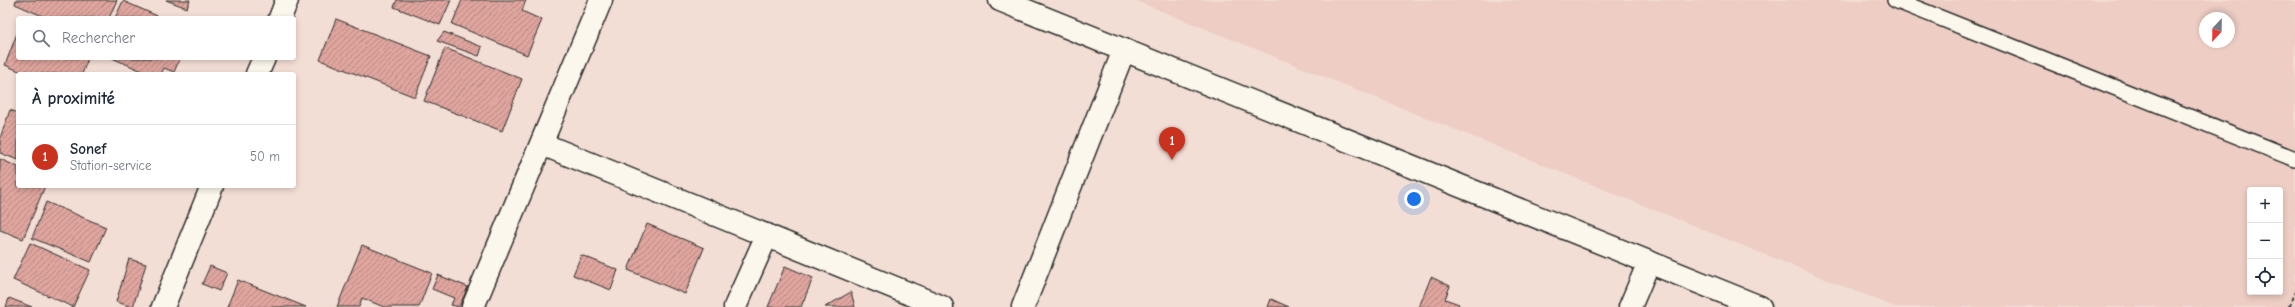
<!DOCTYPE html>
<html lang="fr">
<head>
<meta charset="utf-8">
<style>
	:root { --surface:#fff; --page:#f2f2f3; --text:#1f2937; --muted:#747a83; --line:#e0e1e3; --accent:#c8321e }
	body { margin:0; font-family:"Comic Neue",sans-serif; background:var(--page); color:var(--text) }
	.controls { position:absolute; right:12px; bottom:12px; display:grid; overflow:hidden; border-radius:4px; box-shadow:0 2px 6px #0003 }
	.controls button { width:36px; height:36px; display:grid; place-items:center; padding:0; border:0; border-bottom:1px solid var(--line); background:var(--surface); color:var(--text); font:20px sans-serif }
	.compass { position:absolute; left:2199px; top:12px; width:36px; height:36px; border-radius:50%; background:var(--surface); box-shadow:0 2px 6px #0003; rotate:202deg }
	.you { position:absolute; left:1414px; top:199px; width:14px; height:14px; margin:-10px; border:3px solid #fff; border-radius:50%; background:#1a73e8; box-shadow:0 0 0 6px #1a73e833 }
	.badge { display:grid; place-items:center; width:26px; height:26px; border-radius:50%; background:var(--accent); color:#fff; font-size:13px; font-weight:700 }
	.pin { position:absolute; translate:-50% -33px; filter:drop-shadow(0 1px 2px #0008) }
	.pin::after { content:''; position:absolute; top:21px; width:14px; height:12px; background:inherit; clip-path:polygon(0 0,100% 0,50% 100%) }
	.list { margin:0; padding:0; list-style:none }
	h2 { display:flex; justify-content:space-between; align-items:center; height:52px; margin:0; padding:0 16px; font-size:17px }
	h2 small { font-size:13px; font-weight:400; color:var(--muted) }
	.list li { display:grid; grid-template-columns:26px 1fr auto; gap:12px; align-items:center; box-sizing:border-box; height:64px; padding:0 16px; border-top:1px solid var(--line) }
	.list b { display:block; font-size:15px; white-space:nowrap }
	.list p { margin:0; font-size:13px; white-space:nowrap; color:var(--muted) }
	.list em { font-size:13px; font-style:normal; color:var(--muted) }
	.icon { flex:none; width:22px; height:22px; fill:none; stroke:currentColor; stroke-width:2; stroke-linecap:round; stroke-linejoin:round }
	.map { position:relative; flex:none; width:2295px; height:307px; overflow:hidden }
	.search { position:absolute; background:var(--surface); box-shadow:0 2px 6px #0003; left:16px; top:16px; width:280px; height:44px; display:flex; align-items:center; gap:10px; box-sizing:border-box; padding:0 14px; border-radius:4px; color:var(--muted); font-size:15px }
	.panel { position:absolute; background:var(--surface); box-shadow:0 2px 6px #0003; left:16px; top:72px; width:280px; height:116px; border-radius:4px }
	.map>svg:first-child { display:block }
</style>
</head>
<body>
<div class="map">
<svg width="2295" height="307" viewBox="0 0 2295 307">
	<defs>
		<pattern id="building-hatch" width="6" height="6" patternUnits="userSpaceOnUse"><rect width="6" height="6" fill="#dfa59e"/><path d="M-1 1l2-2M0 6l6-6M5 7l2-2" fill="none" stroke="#b58781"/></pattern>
	</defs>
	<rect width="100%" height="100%" fill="#f3ded5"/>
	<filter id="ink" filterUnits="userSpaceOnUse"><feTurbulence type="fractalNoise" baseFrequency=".025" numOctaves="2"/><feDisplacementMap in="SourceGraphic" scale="8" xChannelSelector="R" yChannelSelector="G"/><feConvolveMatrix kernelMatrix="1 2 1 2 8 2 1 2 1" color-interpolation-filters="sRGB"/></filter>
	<g filter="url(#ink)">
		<!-- built -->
		<path fill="#edcdc4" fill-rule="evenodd" d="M1134,0h1161v307h-400zM2205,18h24v24h-24zM2250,190h30v102h-30z"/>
		<!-- building -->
		<g fill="url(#building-hatch)" stroke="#2b2b2b">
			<path d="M16,0h101l-8,18h-62l-32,-14z"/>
			<path d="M166,0h24l-3,8z"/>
			<path d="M397,0h54l-11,25 -46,-18z"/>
			<path d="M462,0h64l-4,11 20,9 -15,35 -75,-31z"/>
			<path d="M123,1l39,17h-47z"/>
			<path d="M336,19l95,37 -16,41 -95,-37z"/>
			<path d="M18,31v27h70l-6,16h-56l-21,-9z"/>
			<path d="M444,32l38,15 -3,9 -42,-15z"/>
			<path d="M445,48l77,31 -20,52 -78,-30z"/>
			<path d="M112,58h68l-6,14 -10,-4 -3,6h-12z"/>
			<path d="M10,110l8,3v47l-18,-7v-15z"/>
			<path d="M0,159l18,8v19h27l-22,53 -23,-9z"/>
			<path d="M46,202l60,25 -15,35 -59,-24z"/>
			<path d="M647,224l57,24 -19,46 -57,-24z"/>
			<path d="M30,243l60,27 -17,37 -60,-27z"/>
			<path d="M362,245l70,28 -13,34h-35l-22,-9 -3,9h-22z"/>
			<path d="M581,255l37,15 -7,20 -38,-15z"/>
			<path d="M129,259l17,5 -13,43 -17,-5z"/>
			<path d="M210,266l17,7 -8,18 -17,-7z"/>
			<path d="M785,266l28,12 -12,29h-33z"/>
			<path d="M438,275l30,12 -9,20 -8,-2 3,-7 -22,-9z"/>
			<path d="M1431,277l19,9 -5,13 14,5 -1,3h-39z"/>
			<path d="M238,280l68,27h-79z"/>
			<path d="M851,292l4,15h-30z"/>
			<path d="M9,298l23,9h-26z"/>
			<path d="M1271,299l18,8h-21z"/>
		</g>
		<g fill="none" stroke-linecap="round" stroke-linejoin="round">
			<defs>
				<path id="lane" d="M1895,0l400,159"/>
				<g id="street">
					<path d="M280,18l7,-18"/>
					<path d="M257,74l7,-16"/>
					<path d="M542,144l400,163"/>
					<path d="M163,307l49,-121"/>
					<path d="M473,307l128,-307"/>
					<path d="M735,307l32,-72"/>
					<path d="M1023,307l101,-257"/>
					<path d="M1630,307l19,-45"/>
				</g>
				<path id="secondary" d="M1000,0l760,307"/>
			</defs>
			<!-- lane casing -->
			<use href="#lane" stroke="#2b2b2b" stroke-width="18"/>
			<!-- street casing -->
			<use href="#street" stroke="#2b2b2b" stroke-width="25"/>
			<!-- secondary casing -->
			<use href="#secondary" stroke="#2b2b2b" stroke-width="25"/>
			<!-- path -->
			<path stroke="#2b2b2b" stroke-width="2.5" stroke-dasharray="4 3" stroke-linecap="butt" d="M2289,307l6,-15"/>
			<!-- lane -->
			<use href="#lane" stroke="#fbf7ec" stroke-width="15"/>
			<!-- street -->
			<use href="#street" stroke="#fbf7ec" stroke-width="22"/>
			<!-- secondary -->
			<use href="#secondary" stroke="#fbf7ec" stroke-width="22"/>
		</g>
	</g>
</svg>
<div class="controls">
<button>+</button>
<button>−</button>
<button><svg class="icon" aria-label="locate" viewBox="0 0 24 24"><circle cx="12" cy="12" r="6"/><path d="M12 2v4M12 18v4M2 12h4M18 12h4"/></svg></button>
</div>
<svg class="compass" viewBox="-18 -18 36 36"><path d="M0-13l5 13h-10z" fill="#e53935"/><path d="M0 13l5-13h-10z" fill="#747a83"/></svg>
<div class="you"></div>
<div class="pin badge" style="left:1172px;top:160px">1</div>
<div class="search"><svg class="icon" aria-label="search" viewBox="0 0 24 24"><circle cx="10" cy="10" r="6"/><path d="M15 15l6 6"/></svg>Rechercher</div>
<section class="panel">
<h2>À proximité<small></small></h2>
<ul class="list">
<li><span class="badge">1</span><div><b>Sonef</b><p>Station-service</p></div><em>50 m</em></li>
</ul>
</section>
</div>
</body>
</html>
